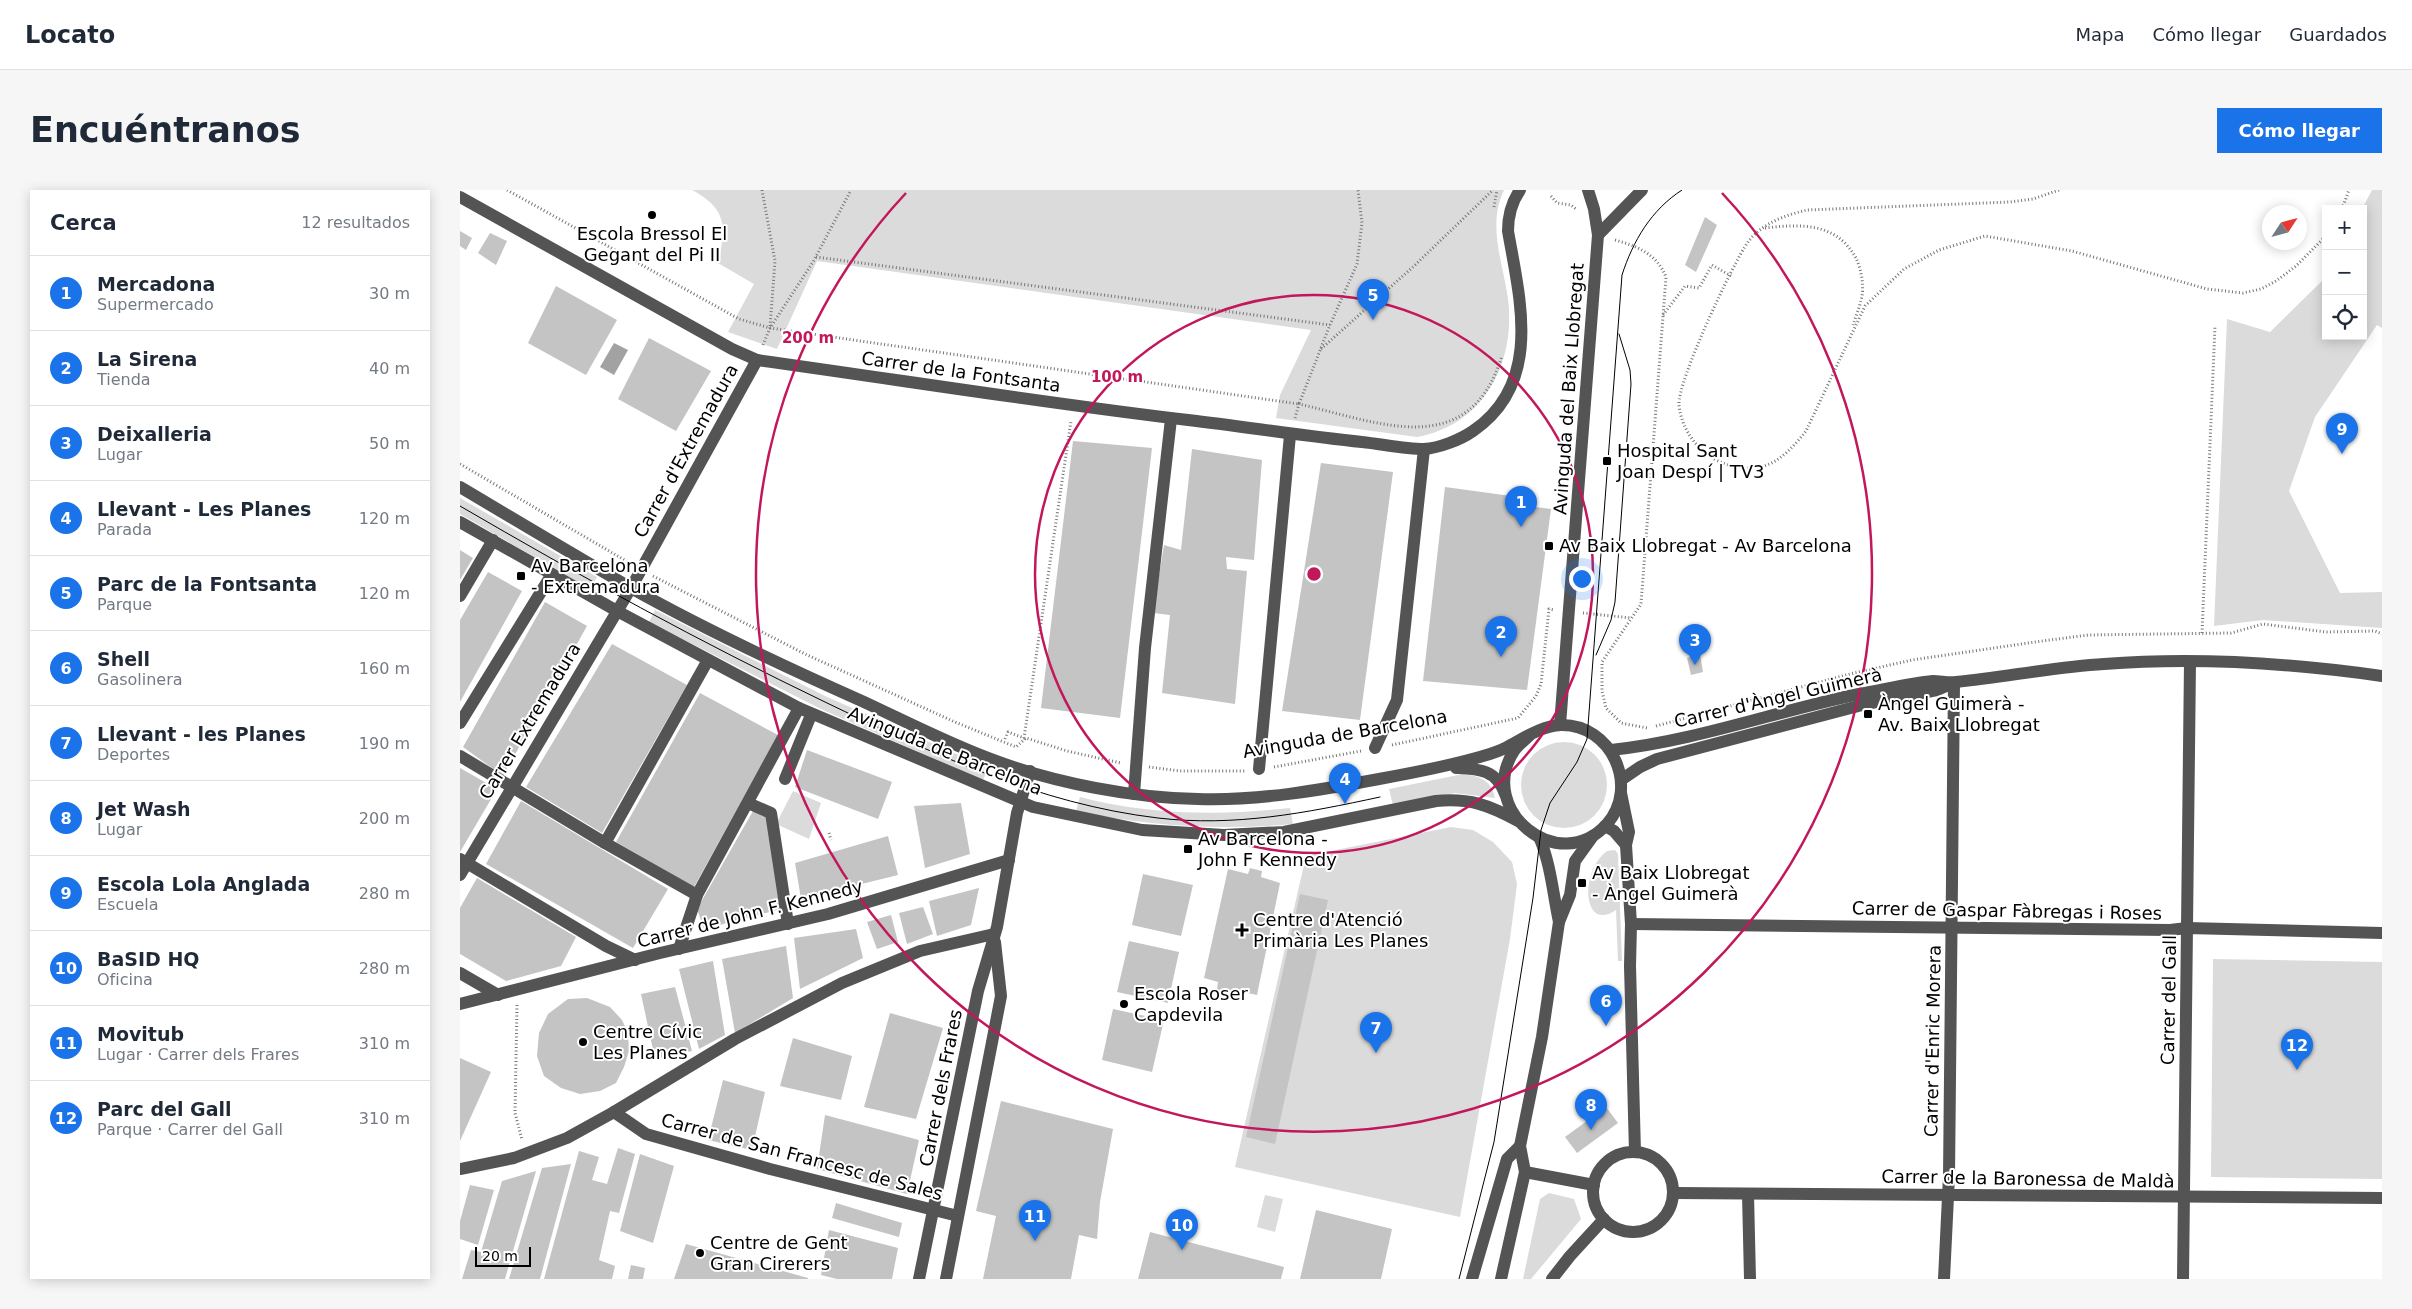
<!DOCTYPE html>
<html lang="es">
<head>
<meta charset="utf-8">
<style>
	:root { --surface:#fff; --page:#f6f6f7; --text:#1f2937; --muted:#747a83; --line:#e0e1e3; --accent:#1a73e8 }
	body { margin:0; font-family:"DejaVu Sans",sans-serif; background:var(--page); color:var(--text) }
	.controls { position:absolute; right:15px; top:15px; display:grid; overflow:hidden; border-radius:0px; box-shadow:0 2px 12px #0003 }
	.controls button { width:45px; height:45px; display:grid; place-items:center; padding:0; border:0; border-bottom:1px solid var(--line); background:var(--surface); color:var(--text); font:25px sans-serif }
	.compass { position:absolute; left:1802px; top:15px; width:45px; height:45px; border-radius:50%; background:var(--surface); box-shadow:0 2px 12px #0003; rotate:54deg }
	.scale { position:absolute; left:15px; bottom:12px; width:56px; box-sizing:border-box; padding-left:5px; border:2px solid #000; border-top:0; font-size:14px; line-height:18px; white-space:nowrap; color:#000; -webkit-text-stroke:4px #fff; paint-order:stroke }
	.you { position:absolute; left:1121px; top:388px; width:18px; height:18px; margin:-12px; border:4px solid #fff; border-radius:50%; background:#1a73e8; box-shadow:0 0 0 8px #1a73e833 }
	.badge { display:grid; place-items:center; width:32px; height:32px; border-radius:50%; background:var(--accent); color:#fff; font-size:16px; font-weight:700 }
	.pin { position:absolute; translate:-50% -41px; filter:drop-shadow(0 1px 2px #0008) }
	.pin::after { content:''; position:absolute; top:26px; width:18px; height:15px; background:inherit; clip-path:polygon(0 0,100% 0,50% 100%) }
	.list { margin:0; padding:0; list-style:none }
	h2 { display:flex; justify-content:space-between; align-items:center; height:65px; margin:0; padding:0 20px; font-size:21px }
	h2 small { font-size:16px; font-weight:400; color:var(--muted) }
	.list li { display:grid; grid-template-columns:32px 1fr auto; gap:15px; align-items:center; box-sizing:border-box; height:75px; padding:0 20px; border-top:1px solid var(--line) }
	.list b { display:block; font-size:19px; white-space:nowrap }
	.list p { margin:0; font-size:16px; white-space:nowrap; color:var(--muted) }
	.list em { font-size:16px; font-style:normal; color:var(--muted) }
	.icon { flex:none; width:28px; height:28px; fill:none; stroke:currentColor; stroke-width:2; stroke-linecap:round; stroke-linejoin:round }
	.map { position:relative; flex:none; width:1922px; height:1089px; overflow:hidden; border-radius:0px }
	header { display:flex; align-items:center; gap:30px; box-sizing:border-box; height:70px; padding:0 25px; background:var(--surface); border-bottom:1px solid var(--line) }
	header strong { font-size:24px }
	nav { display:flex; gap:28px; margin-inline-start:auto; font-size:18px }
	.intro { display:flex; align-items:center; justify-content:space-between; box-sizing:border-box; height:120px; padding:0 30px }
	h1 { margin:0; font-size:35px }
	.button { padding:12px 22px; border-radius:0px; background:var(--accent); color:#fff; font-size:18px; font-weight:700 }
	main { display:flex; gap:30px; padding:0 30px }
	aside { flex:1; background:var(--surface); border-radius:0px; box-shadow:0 2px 12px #0003 }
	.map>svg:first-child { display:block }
</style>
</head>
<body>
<header>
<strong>Locato</strong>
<nav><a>Mapa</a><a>Cómo llegar</a><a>Guardados</a></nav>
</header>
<div class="intro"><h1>Encuéntranos</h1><a class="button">Cómo llegar</a></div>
<main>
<aside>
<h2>Cerca<small>12 resultados</small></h2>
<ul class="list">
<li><span class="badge">1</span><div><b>Mercadona</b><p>Supermercado</p></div><em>30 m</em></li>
<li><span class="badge">2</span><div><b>La Sirena</b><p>Tienda</p></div><em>40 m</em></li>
<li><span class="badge">3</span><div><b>Deixalleria</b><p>Lugar</p></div><em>50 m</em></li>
<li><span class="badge">4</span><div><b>Llevant - Les Planes</b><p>Parada</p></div><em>120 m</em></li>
<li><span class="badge">5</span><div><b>Parc de la Fontsanta</b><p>Parque</p></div><em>120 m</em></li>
<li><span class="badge">6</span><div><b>Shell</b><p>Gasolinera</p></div><em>160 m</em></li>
<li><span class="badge">7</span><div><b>Llevant - les Planes</b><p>Deportes</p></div><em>190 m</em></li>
<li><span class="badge">8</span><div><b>Jet Wash</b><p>Lugar</p></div><em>200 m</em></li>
<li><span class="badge">9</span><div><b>Escola Lola Anglada</b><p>Escuela</p></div><em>280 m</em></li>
<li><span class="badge">10</span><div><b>BaSID HQ</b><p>Oficina</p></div><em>280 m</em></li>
<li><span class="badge">11</span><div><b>Movitub</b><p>Lugar · Carrer dels Frares</p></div><em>310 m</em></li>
<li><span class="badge">12</span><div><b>Parc del Gall</b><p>Parque · Carrer del Gall</p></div><em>310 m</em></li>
</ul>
</aside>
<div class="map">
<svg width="1922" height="1089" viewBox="0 0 1922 1089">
	<rect width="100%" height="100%" fill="#fff"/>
	<!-- green -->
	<g fill="#dbdbdb">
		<path d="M232,0h812c-17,36 -1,72 4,109 8,63 -24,126 -91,138l-141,-19 4,-23 31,-65 -494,-69 -40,88 -49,-17 26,-48 -36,-21c8,-35 10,-54 -26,-73z"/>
		<path d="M1912,0h10v138l-5,-3 -62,92 -26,74 51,102 42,-1v36l-119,-8 -49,6 13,-307 43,13 56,-55v59h37l-1,-127z"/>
		<path d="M0,308l137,79 -7,12 -130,-75z"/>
		<path d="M195,420l170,86 163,72 -5,12 -160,-70 -174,-88z"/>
		<circle cx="1104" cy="595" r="43"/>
		<path d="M1003,584c16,2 29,6 32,24l-40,-5 -62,12 -4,-16z"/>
		<path d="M333,601l28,12 -12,36 -33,-15z"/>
		<path d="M620,607c69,18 140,19 210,11l3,16c-74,7 -145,2 -217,-13z"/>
		<path d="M991,637l22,3 20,12 19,20 5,22 -7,55 -50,278 -225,-50 71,-311z"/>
		<path d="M1155,660l3,4 4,107h-4l-2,-51c-33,23 -37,-38 -9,-59z"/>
		<path d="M1753,769l169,3v217l-171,-2z"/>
		<path d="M1089,1003l25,6 7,20 -50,60h-8l17,-80z"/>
		<path d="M805,1005l18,4 -8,33 -18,-5z"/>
	</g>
	<!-- water -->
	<path fill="#a2a2a2" d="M154,153l14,7 -14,25 -14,-8z"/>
	<!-- building -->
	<g fill="#c4c4c4">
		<path d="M1245,27l12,8 -21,47 -11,-7z"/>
		<path d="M0,41l12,7 -6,12 -6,-4z"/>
		<path d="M30,43l17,8 -11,24 -18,-12z"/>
		<path d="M96,96l61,34 -31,55 -58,-32z"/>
		<path d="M189,148l62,33 -35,60 -58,-32z"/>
		<path d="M613,251l79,7 -32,270 -79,-10z"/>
		<path d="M732,259l70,11 -8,100 -28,-3 1,12 20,2 -12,133 -73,-11 8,-78 -17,-2 11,-68 17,5z"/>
		<path d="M861,273l72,9 -33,248 -78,-9z"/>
		<path d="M985,297l66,9 1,8 39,5 -24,181 -104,-9z"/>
		<path d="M0,360l13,8 -13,22z"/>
		<path d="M28,382l34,19 -62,111v-82z"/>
		<path d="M85,412l42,24 -84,150 -40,-29z"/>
		<path d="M152,454l75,41 -85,148 -76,-46z"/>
		<path d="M1240,464l3,18 -12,3 -4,-17z"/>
		<path d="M240,503l78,42 -84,152 -78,-45z"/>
		<path d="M347,560l85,32 -14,37 -83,-32z"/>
		<path d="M0,578l37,21 -37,63z"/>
		<path d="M61,611l147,88 -35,59 -147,-84z"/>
		<path d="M501,613l9,51 -45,14 -11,-62z"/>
		<path d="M293,621l14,6 14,92 -77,20 -7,-20z"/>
		<path d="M428,646l10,39 -97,24 -6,-36z"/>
		<path d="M790,678l12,3 -1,6 19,6 -23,112 -24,-5 -3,7 -13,-8 1,-7 -14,-4 24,-109 20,5z"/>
		<path d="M683,684l50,11 -12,51 -49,-11z"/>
		<path d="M17,688l99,59 -15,29 -55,15 -46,-27v-46z"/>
		<path d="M519,698l-8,37 -34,11 -8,-35z"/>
		<path d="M840,704l28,6 -53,244 -29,-7z"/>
		<path d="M463,717l10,27 -26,10 -8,-31z"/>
		<path d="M431,725l7,27 -21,7 -10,-27z"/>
		<path d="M396,739l7,29 -63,31 -6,-51z"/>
		<path d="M669,751l50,11 -11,51 -51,-11z"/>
		<path d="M326,756l7,52 -58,35 -13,-74z"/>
		<path d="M253,771l12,74 -26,14 -20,-80z"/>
		<path d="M215,797l17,64 -37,8 -14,-65z"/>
		<path d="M127,808l23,9 12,13 6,13 1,18 -5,16 -8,16 -16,8 -20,3 -19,-6 -17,-12 -7,-20 2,-23 9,-19 20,-15z"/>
		<path d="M653,819l51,11 -12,52 -50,-12z"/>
		<path d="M430,823l53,15 -27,91 -52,-12z"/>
		<path d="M333,848l59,18 -11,44 -61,-14z"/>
		<path d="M0,868l31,14 -31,69z"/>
		<path d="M263,890l42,12 -13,58 -44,-10z"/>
		<path d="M541,911l112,28 -13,73 -3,37 -18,-4 -8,44h-88l13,-63 -20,-5z"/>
		<path d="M1146,917l12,16 -41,30 -12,-16z"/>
		<path d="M365,925l94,25 -12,54 -90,-25z"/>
		<path d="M158,958l17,6 -16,59 -9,-2 -11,49 16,6 -3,13h-68l35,-128 20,6 -7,23 15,4z"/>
		<path d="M180,964l34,12 -21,77 -33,-12z"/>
		<path d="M111,974l-31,115h-31l33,-111z"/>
		<path d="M76,981l-31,108h-43l9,-29 10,2 21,-71z"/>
		<path d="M10,995l24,5 -16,55 -18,-6v-18z"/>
		<path d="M376,1013l66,20 -3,14 -67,-19z"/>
		<path d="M856,1020l76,19 -11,50h-81z"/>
		<path d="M369,1040l69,18 -6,31h-55l-16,-4z"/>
		<path d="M690,1042l134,35 -3,12h-143z"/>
		<path d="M226,1054l122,34v1h-134z"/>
		<path d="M171,1075l14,3 -2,11h-15z"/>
	</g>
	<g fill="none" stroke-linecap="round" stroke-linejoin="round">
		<!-- path -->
		<g stroke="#767676" stroke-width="3" stroke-dasharray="1 2.5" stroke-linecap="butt">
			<path d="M47,0l232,129 31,9 529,76 31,-79 27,-61 5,-41 -4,-33"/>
			<path d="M302,0l13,71 -5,66"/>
			<path d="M1599,0l-26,9 -23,3 -203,8c-21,5 -45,13 -59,32 -15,21 -71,140 -69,163 4,39 41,69 80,62 20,-3 36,-22 47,-36l59,-125 39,-37 35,-19 46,-14 87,15 135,38 36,4 18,-4 15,-8 20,-15 30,-30"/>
			<path d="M1091,6l6,7 14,2 6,5"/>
			<path d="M1034,17l3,-17"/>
			<path d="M1882,19l7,-19"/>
			<path d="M1305,38c36,-4 71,-6 91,30 5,11 8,26 6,38 -2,10 -6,20 -9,29"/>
			<path d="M1155,50c22,6 42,14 51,37l-25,327 -39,58v29l4,17 15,15 26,5"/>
			<path d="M356,67l514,68"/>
			<path d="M1203,125l22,-29 14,2 13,-23 19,11"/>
			<path d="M303,155l7,-17 43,-66 38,-72"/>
			<path d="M861,159l93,-83 79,-76"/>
			<path d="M835,228l4,-14c79,18 170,59 203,-48"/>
			<path d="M0,274l168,98"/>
			<path d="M193,386l152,78 150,68 61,25 10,-9 41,13 54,12"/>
			<path d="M1123,423l48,5"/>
			<path d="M1742,443l13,-307"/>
			<path d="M1196,536l194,-52 62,-14 123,-18 53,-7 143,-2 32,-9 63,8 49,-1 7,3"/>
			<path d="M545,549l3,-7 16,6 47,-317"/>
			<path d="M932,555l126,-27 18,-22 5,-12 8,-75 5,1"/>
			<path d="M689,577l31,4h65"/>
			<path d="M814,577l87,-16"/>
			<path d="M369,643l2,7"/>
			<path d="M57,815l-2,108 7,27"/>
		</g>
		<!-- minor -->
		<g stroke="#545454" stroke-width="12">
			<path d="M0,7l272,152 25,11c144,20 287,43 431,60 59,7 116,16 174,22 20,2 42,7 62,7 15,-1 36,-9 49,-18 70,-48 47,-131 35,-200 0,-16 3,-28 12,-41"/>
			<path d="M1138,45l44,-45"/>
			<path d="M0,297c57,34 114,68 171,101 75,42 154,79 233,114 43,20 87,43 132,59 60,22 137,37 202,38 61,2 122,-9 181,-20 33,-6 65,-12 97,-21 10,-3 20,-5 29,-10 18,-9 35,-22 56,-23 50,-1 79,61 46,99 -49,54 -131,-15 -93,-73 4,-6 11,-11 16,-16"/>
			<path d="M0,332l157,89 182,97 234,99 109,23 82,5 60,-3 152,-31c34,-3 53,4 82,20"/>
			<path d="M0,406l33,-56"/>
			<path d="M0,533l92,-149"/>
			<path d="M1100,535l38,-490 -4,-26 -6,-19"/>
			<path d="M915,558l22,-48 27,-251"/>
			<path d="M1151,560c85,-9 165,-39 248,-56 24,-4 50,-11 74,-13 8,0 15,2 23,1 50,-5 98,-15 148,-18 93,-7 186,-1 278,12"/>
			<path d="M0,566l145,87 92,52"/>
			<path d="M996,578c22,1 40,1 49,26"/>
			<path d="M799,579l31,-334"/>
			<path d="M325,589l26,-64"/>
			<path d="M1161,590l19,-13 17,-8 209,-55 71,-14 14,-6"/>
			<path d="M1161,603l8,39 -3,13 5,79 -1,42 5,186"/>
			<path d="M674,604l11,-146 26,-229"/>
			<path d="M288,613l23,10 17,111"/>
			<path d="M1145,636l9,5 12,14"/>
			<path d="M1080,649c11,27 13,55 19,83"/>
			<path d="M145,653l103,-183"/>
			<path d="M0,669l146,87 29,14"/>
			<path d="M0,685l171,-287 126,-228"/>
			<path d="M1171,734l539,6 17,-2 195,5"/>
			<path d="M219,759l18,-54 102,-187"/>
			<path d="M0,783l38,22"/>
			<path d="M0,814l200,-51 168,-39 181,-54"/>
			<path d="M154,922l32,22 124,35 188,47"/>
			<circle cx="1173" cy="1002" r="40"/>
			<path d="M0,979l54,-11 53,-20 47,-26 121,-73 107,-56 78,-32 74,-17"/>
			<path d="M1065,982l69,13"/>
			<path d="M1213,1003l709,5"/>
			<path d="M1288,1004l2,85"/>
			<path d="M459,1089l59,-288 19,-64 20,-114 13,-42"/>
			<path d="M486,1089l55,-283 -6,-54"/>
			<path d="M1012,1089l35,-120 13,-13"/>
			<path d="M1041,1089l24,-107 -5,-26 22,-109 17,-115 11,-27 5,-34 18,-25"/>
			<path d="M1092,1089l18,-23 34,-37"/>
			<path d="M1484,1089l5,-103 5,-493"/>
			<path d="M1723,1089l7,-617"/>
		</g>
		<!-- tram -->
		<g stroke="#000" stroke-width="1">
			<path d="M0,316c120,70 240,136 365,196 106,51 214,102 333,116 76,9 148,-5 222,-21"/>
			<path d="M1136,465l15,-35 4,-18 16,-218 -1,-14 -11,-36"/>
			<path d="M999,1089l35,-137 39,-244 8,-68 9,-27 27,-41 10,-23 35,-464c11,-34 29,-65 60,-85"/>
		</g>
	</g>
	<!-- distance rings -->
	<g fill="none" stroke="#c2185b" stroke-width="2.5">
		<circle cx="854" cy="384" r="279"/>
		<path d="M1262 3A558 558 0 1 1 446 3"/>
	</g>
	<!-- markers -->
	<g fill="#000" stroke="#fff" stroke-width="2">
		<circle cx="192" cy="25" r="5"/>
		<rect x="1142" y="266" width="10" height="10" rx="2.5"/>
		<rect x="1084" y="351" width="10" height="10" rx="2.5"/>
		<rect x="56" y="381" width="10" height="10" rx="2.5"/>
		<rect x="1403" y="519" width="10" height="10" rx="2.5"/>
		<rect x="723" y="654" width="10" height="10" rx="2.5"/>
		<rect x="1117" y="688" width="10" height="10" rx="2.5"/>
		<path d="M779.5 732.5h5v5h5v5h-5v5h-5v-5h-5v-5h5z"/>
		<circle cx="664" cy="814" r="5"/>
		<circle cx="123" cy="852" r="5"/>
		<circle cx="240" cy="1063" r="5"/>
	</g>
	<g text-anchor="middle" stroke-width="4" stroke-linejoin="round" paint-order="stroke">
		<!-- poi labels -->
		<g font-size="18" fill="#000" stroke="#fff" text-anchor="start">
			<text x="192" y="50" text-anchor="middle">Escola Bressol El<tspan x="192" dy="21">Gegant del Pi II</tspan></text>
			<text x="1157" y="267">Hospital Sant<tspan x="1157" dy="21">Joan Despí | TV3</tspan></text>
			<text x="1099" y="362">Av Baix Llobregat - Av Barcelona</text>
			<text x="71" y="382">Av Barcelona<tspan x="71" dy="21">- Extremadura</tspan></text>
			<text x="1418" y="520">Àngel Guimerà -<tspan x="1418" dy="21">Av. Baix Llobregat</tspan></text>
			<text x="738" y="655">Av Barcelona -<tspan x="738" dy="21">John F Kennedy</tspan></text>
			<text x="1132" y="689">Av Baix Llobregat<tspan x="1132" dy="21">- Àngel Guimerà</tspan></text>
			<text x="793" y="736">Centre d'Atenció<tspan x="793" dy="21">Primària Les Planes</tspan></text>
			<text x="674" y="810">Escola Roser<tspan x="674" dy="21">Capdevila</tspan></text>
			<text x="133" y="848">Centre Cívic<tspan x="133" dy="21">Les Planes</tspan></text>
			<text x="250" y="1059">Centre de Gent<tspan x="250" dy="21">Gran Cirerers</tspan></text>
		</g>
		<!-- street labels -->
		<g font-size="18" fill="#000" stroke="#fff">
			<text transform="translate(501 182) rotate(8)" y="6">Carrer de la Fontsanta</text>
			<text transform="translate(1109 199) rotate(-86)" y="6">Avinguda del Baix Llobregat</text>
			<text transform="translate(226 261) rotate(-61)" y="6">Carrer d'Extremadura</text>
			<text transform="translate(1318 508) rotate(-13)" y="6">Carrer d'Àngel Guimerà</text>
			<text transform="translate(70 531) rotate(-59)" y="6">Carrer Extremadura</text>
			<text transform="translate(885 544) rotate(-10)" y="6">Avinguda de Barcelona</text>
			<text transform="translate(485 561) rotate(22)" y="6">Avinguda de Barcelona</text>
			<text transform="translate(1547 721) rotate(1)" y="6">Carrer de Gaspar Fàbregas i Roses</text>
			<text transform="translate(290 724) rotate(-14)" y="6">Carrer de John F. Kennedy</text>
			<text transform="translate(1709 810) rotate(-89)" y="6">Carrer del Gall</text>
			<text transform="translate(1473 851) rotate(-89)" y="6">Carrer d'Enric Morera</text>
			<text transform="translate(481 898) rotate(-79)" y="6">Carrer dels Frares</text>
			<text transform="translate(342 967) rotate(15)" y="6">Carrer de San Francesc de Sales</text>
			<text transform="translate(1568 989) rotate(1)" y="6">Carrer de la Baronessa de Maldà</text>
		</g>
	</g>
	<circle cx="854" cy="384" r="8" fill="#c2185b" stroke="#fff" stroke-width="2.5"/>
	<g font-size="15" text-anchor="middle" font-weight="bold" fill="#c2185b" stroke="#fff" stroke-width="4" stroke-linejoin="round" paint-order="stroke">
		<text x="348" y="153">200 m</text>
		<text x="657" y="192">100 m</text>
	</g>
</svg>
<div class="controls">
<button>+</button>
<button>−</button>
<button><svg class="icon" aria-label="locate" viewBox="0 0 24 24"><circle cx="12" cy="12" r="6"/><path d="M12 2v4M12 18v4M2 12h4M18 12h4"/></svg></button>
</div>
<svg class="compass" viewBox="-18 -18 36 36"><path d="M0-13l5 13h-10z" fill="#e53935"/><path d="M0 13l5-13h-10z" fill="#747a83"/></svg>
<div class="scale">20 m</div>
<div class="you"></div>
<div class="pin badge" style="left:1061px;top:337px">1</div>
<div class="pin badge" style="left:1041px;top:467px">2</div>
<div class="pin badge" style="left:1235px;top:475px">3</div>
<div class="pin badge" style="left:885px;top:614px">4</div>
<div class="pin badge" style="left:913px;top:130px">5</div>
<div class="pin badge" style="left:1146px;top:836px">6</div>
<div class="pin badge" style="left:916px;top:863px">7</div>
<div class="pin badge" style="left:1131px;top:940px">8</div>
<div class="pin badge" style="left:1882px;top:264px">9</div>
<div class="pin badge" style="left:722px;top:1060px">10</div>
<div class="pin badge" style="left:575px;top:1051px">11</div>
<div class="pin badge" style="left:1837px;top:880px">12</div>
</div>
</main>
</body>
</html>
